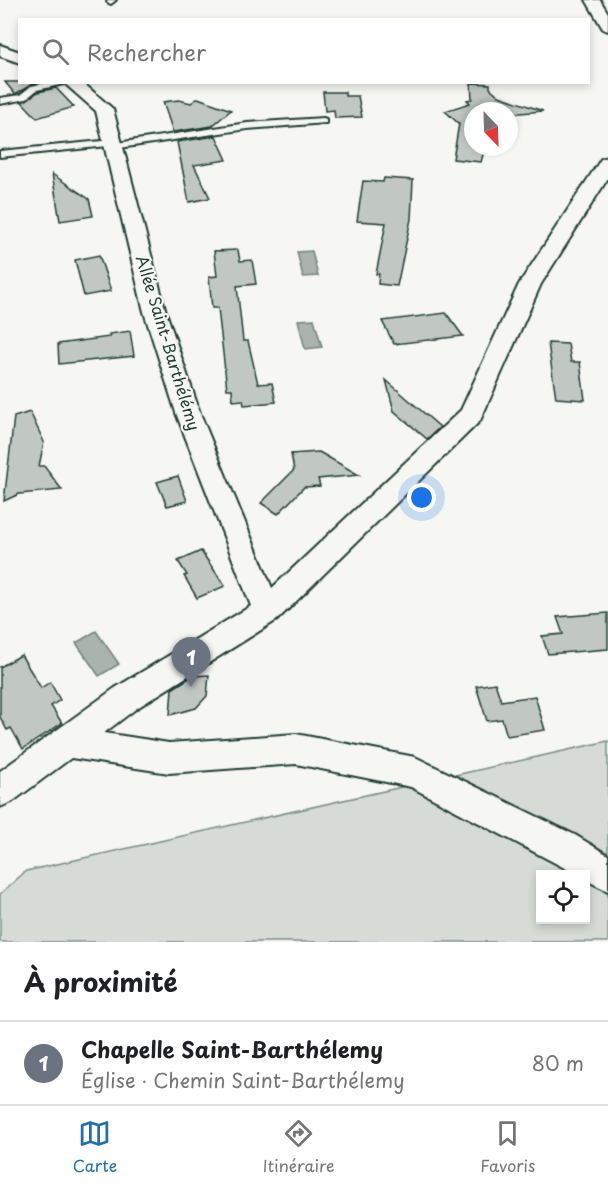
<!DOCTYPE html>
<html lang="fr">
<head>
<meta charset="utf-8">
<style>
	:root { --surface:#fff; --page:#f6f6f6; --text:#202124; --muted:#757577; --line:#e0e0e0; --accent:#1f6fb2 }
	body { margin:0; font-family:"Playpen Sans",sans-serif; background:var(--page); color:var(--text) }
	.controls { position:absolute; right:18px; bottom:18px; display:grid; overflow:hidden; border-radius:0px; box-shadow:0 3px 9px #0003 }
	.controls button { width:54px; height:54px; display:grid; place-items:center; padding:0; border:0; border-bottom:2px solid var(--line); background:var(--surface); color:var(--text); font:30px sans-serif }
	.compass { position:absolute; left:464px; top:102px; width:54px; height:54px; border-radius:50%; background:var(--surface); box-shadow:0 3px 9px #0003; rotate:157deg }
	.you { position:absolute; left:422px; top:498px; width:21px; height:21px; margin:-15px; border:4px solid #fff; border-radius:50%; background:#1a73e8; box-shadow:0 0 0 9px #1a73e833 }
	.badge { display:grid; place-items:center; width:39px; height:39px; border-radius:50%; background:var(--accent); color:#fff; font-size:20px; font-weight:700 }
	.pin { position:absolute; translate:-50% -50px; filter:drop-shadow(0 2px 3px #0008) }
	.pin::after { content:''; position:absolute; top:32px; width:21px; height:18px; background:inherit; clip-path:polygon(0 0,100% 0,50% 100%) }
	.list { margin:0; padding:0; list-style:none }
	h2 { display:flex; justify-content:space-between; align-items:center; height:78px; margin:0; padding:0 24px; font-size:26px }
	h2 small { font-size:20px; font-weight:400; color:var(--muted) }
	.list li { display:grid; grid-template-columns:39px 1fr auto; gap:18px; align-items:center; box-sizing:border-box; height:84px; padding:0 24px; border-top:2px solid var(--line) }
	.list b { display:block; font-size:22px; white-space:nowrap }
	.list p { margin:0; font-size:20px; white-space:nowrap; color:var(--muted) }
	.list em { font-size:20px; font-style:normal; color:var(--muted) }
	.icon { flex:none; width:33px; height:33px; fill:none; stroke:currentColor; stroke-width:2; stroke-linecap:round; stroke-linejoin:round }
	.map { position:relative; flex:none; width:608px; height:942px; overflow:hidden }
	.search { position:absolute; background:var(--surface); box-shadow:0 3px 9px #0003; left:18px; right:18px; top:18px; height:66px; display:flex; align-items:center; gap:15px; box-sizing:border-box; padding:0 21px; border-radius:0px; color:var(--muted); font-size:22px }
	.sheet { height:162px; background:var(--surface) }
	nav { display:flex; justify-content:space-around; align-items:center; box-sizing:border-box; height:84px; border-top:2px solid var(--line); background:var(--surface); font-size:16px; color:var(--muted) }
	nav a { display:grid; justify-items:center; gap:3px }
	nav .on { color:var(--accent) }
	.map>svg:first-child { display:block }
</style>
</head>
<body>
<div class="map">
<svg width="608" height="942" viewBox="0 0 608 942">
	<rect width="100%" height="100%" fill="#f6f6f2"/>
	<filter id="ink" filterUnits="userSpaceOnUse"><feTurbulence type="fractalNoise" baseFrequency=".0167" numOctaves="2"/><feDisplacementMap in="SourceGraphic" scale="12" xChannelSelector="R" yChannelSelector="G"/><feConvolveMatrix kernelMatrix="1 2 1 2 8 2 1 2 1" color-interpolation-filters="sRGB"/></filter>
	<g filter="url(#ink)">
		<!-- green -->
		<path fill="#d6dbd6" stroke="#7a8c85" stroke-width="1.5" fill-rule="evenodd" d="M608,741v201h-608v-48l26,-23zM540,874h46v46h-46z"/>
		<!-- water -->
		<g fill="#aab3ae" stroke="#72847d" stroke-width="1.5">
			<path d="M312,251l6,25 -15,1 -6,-25z"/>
			<path d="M314,319l8,28 -17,2 -7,-29z"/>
			<path d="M96,631l23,33 -20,12 -23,-33z"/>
		</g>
		<!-- building -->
		<g fill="#c1c8c3" stroke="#1f3d34" stroke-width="1.5">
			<path d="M5,82h32l-22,12z"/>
			<path d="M471,83l19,1v4l9,8 44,15 -34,3v-3h-36v36h17l-1,4h-5l-3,11 -28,-3 6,-35 -14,-13 25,-8 -3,-3 5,-1z"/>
			<path d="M56,88l18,19 -37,11 -15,-16 16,-10z"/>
			<path d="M323,92h22v4h13l4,21 -27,1 -1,-8 -9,1z"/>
			<path d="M198,98l33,12 -19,16 -39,6 -10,-30 16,-2 12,3z"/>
			<path d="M216,136l11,24 -33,5 16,33 -21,4 -12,-60z"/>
			<path d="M52,174l37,25 4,17 -33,5z"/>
			<path d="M384,178l29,2 -2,39 -14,67 -19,-2 1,-10h-3l10,-51 -29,-2 6,-40 20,1z"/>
			<path d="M238,250l2,11 12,-1 4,24 -19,2 6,55h5l10,43 14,-1 4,19 -32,3 -1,-5 -10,1 -1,-12h-5l-9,-81h-6l-3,-31 8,-1 -3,-25z"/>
			<path d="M99,255l12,36 -27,5 -9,-36z"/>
			<path d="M446,313l17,23 -69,8 -12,-23z"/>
			<path d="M130,331l4,25 -75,8 -1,-20 52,-7 -1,-3z"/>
			<path d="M548,343l20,1 3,18h9l5,38 -29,-2z"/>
			<path d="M386,380l54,47 -13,12 -33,-28z"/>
			<path d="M30,412l14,30 -5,24h5l18,24 -43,4 -15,7 10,-84z"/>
			<path d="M319,452l40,23 -41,4 2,7 -16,1 -26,27 -17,-11 33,-33 -3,-16z"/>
			<path d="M178,476l9,25 -20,5 -10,-24z"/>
			<path d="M201,551l24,35 -28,12 -13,-22 3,-1 -9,-14z"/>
			<path d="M608,613v36l-60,5 -6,-18 21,-2 -6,-17z"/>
			<path d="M21,655l20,33 9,-6 10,18 -9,6 11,17 -39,26 -12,-21 -4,2 -7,-13v-50z"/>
			<path d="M209,675l-2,21 -11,12 -26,7 2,-26 20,-13z"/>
			<path d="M495,683l6,18 34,-5 10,34 -38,6 -5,-17 -15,2 -11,-35z"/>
		</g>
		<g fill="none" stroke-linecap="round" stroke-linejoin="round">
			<defs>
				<g id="service">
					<path d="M108,0h8l-5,4 -4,-2z"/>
					<path d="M51,82h22l-36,8 -11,9 -26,5v-6l20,-3 11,-9z"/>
					<path d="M323,118l3,1v4l-79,6 -134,20 -5,-3 -108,11v-6l112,-11 5,3 130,-20z"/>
				</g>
				<g id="minor">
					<path d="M586,0h14l8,13v18l-5,-2z"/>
					<path d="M0,45l20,7v11l-20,-7z"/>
					<path d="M63,82h19l31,27 53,203 34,101 72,175 189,-178 58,-126 82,-125 7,-2v21l-67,106 -61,137 -203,199 -140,88 -33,25 65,10 127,-9 119,23 160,78 33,20v36l-22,-11v-6h-10l-165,-87 -115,-23 -127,9 -98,-15 -59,44 -12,5v-36l115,-83 136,-82 -75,-193 -32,-101 -48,-201z"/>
				</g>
			</defs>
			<!-- service casing -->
			<use href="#service" stroke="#1f3d34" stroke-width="4"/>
			<!-- minor casing -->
			<use href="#minor" stroke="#1f3d34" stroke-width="4"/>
			<!-- service -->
			<use href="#service" fill="#f6f6f2" fill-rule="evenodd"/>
			<!-- minor -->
			<use href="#minor" fill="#f6f6f2" fill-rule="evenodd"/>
		</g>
	</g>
	<g text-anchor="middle" stroke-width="4.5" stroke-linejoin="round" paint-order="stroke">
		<!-- street labels -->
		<g font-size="16" fill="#1f3d34" stroke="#f6f6f2">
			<text transform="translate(168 343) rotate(73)" y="6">Allée Saint-Barthélémy</text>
		</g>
	</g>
</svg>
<div class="controls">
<button><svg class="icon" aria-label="locate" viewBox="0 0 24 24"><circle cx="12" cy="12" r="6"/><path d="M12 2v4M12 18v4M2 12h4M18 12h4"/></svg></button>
</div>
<svg class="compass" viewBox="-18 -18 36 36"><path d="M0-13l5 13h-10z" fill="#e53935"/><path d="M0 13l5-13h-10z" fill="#757577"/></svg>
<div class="you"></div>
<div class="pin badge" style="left:191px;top:687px;background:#6b7280">1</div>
<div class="search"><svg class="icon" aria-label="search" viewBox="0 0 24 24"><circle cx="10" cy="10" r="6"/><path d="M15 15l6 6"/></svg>Rechercher</div>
</div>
<section class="sheet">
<h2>À proximité<small></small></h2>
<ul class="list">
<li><span class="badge" style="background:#6b7280">1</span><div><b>Chapelle Saint-Barthélemy</b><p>Église · Chemin Saint-Barthélemy</p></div><em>80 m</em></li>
</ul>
</section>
<nav>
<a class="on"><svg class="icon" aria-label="map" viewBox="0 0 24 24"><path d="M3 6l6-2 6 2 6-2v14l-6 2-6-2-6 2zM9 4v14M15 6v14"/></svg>Carte</a>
<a><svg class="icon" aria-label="directions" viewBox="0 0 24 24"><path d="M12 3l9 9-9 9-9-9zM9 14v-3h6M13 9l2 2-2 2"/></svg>Itinéraire</a>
<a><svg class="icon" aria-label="saved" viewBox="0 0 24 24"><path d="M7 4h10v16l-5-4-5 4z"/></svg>Favoris</a>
</nav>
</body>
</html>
